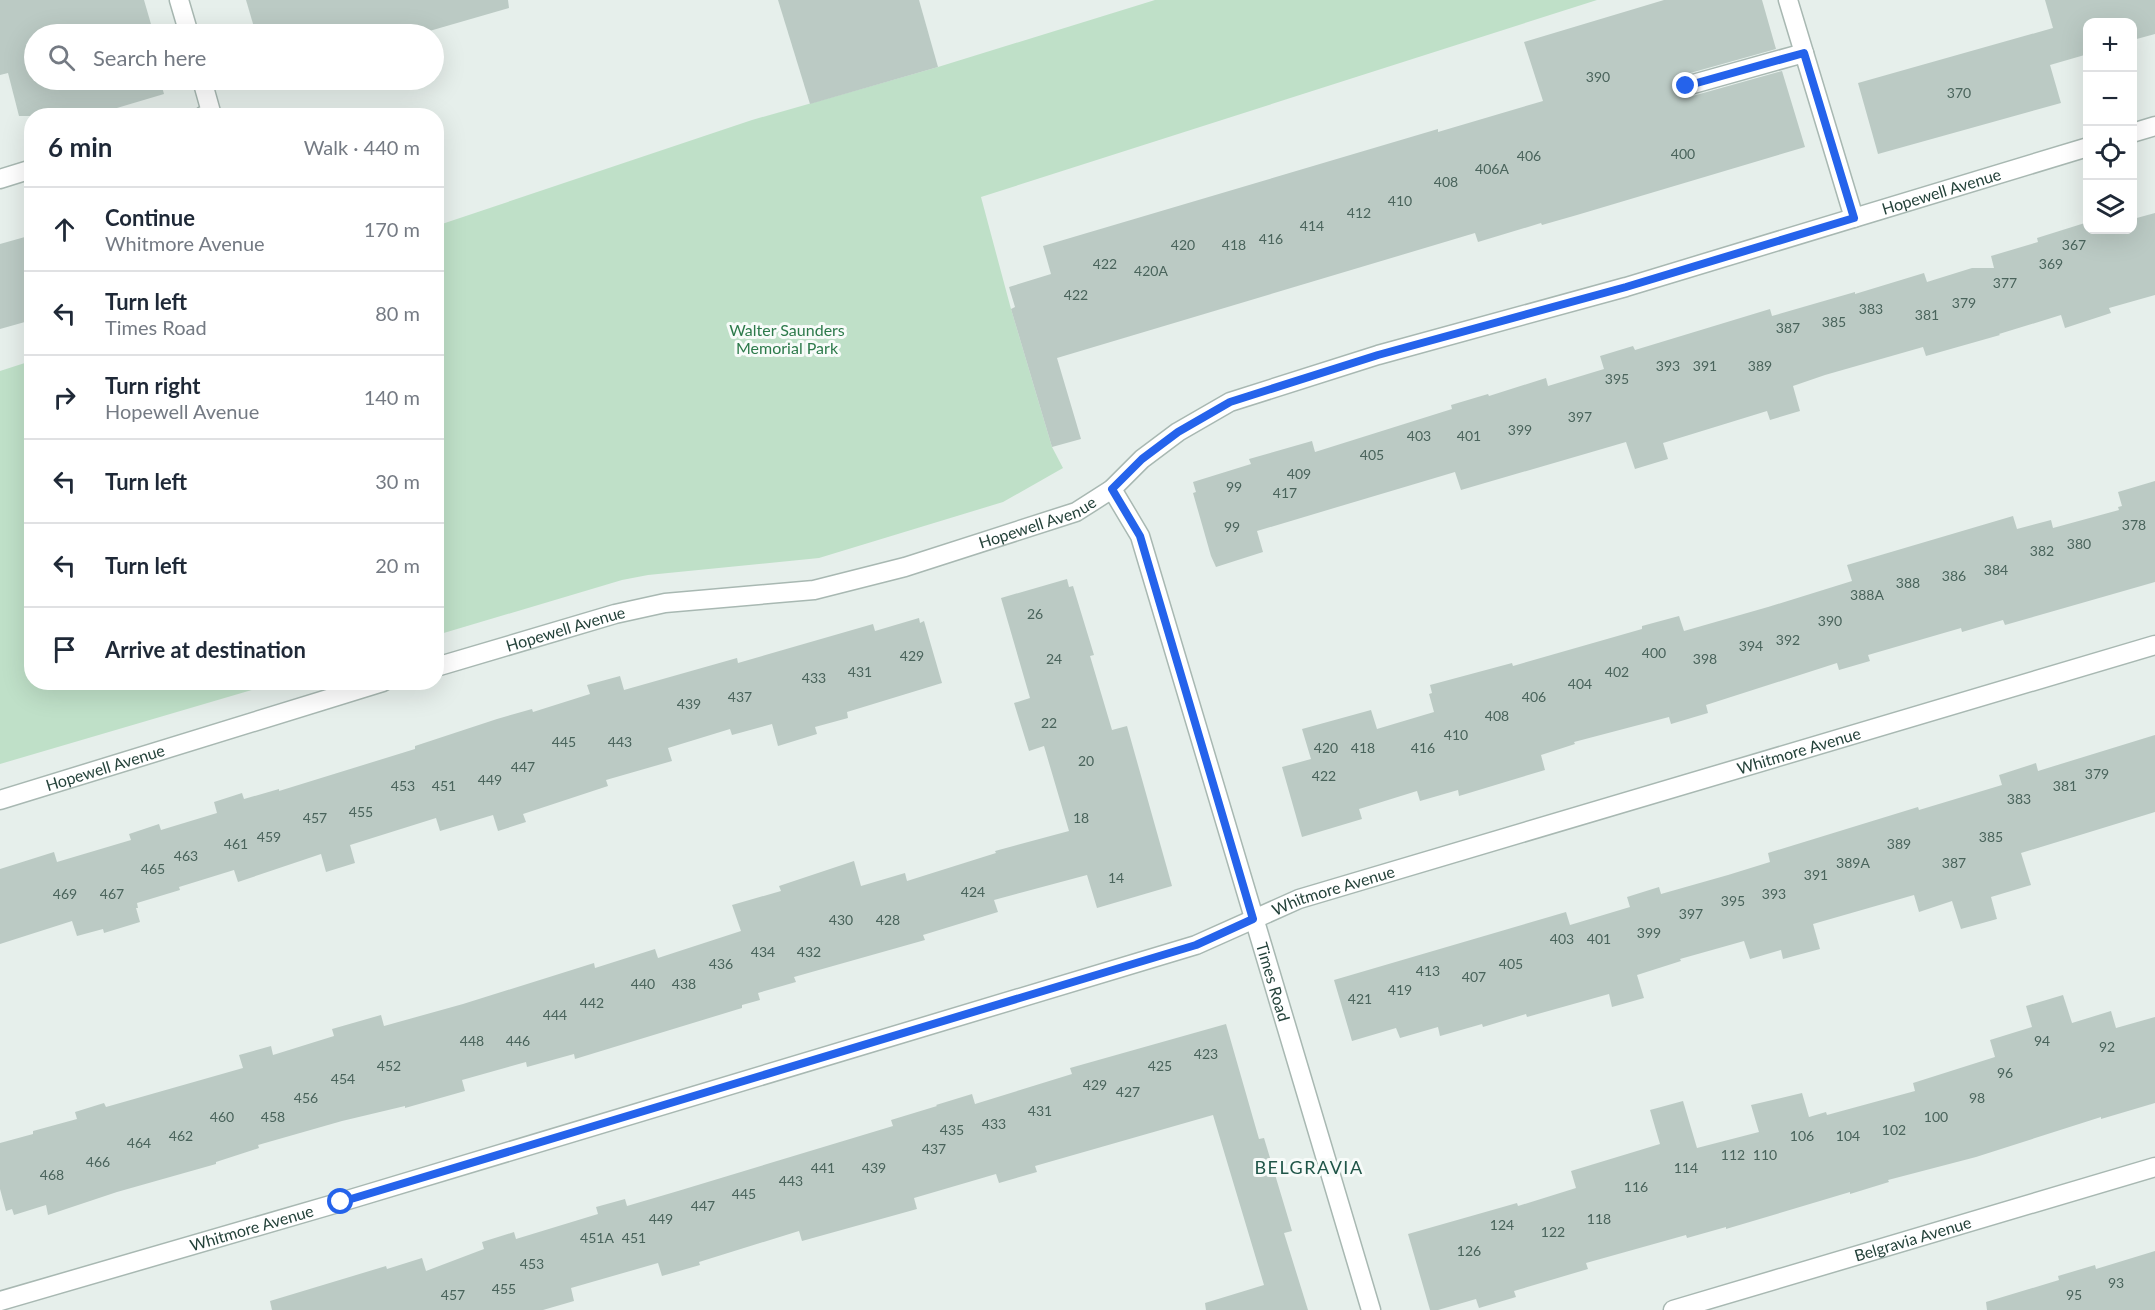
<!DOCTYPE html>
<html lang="en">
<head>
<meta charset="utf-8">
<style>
	:root { --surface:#fff; --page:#f6f6f7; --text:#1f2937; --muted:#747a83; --line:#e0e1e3 }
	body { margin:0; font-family:Lato,sans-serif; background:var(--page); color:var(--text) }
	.controls { position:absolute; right:18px; top:18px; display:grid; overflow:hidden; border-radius:12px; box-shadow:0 6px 24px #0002 }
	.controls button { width:54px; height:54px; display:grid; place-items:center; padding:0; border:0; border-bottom:2px solid var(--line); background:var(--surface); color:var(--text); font:30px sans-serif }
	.stop { position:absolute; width:18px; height:18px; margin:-14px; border:4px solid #2563eb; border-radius:50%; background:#fff }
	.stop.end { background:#2563eb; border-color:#fff; box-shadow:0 2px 6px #0008 }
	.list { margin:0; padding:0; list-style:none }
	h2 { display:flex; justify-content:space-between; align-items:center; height:78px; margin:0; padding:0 24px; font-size:26px }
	h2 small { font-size:20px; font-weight:400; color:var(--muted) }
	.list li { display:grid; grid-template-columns:39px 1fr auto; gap:18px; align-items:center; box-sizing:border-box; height:84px; padding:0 24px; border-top:2px solid var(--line) }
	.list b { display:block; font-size:22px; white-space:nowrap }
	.list p { margin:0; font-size:20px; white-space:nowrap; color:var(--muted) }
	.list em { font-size:20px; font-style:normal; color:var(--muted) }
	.icon { flex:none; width:33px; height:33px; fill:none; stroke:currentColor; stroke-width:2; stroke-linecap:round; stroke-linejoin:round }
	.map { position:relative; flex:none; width:2155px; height:1310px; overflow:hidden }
	.search { position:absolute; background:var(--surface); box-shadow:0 6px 24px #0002; left:24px; top:24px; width:420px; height:66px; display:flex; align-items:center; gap:15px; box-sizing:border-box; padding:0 21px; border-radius:33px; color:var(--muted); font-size:22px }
	.panel { position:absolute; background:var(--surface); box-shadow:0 6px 24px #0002; left:24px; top:108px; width:420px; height:582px; border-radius:24px }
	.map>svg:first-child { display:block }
</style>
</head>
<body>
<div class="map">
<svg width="2155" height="1310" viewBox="0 0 2155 1310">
	<rect width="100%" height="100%" fill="#e6efeb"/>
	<!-- green -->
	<g fill="#bfe0c8">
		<path d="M1155,0h442l-616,197 30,112 41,138 11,21 -60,34 -184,56 -171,17 -26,5 -185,55 -1,-409 316,-106 186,-53z"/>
		<path d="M31,361l1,321 244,1 -276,81v-393z"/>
	</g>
	<!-- building -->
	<g fill="#bbcac4">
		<path d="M0,0h144l9,31 -6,3h-113v46h126l4,14 -74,22h-71l-11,-43 -8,2z"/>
		<path d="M246,0h262l1,8 -90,26h-163z"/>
		<path d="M778,0h141l19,67 -128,37z"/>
		<path d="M1664,0h98l14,49 -93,26 -8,8v7l8,7h6l93,-26 23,76 -228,68 -35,10 -1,-2 -63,19 -3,-9 -418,125 24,81 -29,8 -41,-138 4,-2 -6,-20 42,-13 -8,-28 395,-117v3l105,-31 -19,-59z"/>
		<path d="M2045,0h110v34l-22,6v-18h-45v32l-38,11 11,38 -183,51 -20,-71 195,-55z"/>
		<path d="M2155,213v82l-46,13 2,5 -46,15 -4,-13 -62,19 1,1 -74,21 -3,-9 -98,28 -32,11 7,25 -30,9 -3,-9 -104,32 5,16 -33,10 -9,-27 -165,48 -6,-18 -198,59 6,21 -47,15 -5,-11 -18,-63 3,-1 -3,-10 58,-18 -2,-5 63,-18 3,11 137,-43 -1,-4 37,-11 1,2 57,-18 2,8 56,-17 -4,-13 33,-10 2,4 135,-41 2,7 83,-24v2l69,-21 3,9 45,-14h22l-3,-12 47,-14 -1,-4 51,-16v10l9,-2h36v-11z"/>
		<path d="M32,235v85l-32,9v-85z"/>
		<path d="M2155,481v101l-150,43 -2,-5 -41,12 -1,-4 -93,27 2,6 -31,9 -2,-7 -131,42 2,8 -37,11 -2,-7 -95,25 1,2 -34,11 4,15 -86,26 -1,-6 -38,11 -3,-10 -58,18 3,10 -60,18 -20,-70 29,-8 -9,-30 69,-19 6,19 57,-17 -5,-18 3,-1 -2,-8 82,-22 1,3 129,-37v-3l37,-10 5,15 84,-24 84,-26 -5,-16 166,-49 4,13 34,-9 2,8 66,-18 -1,-3 4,-1 -4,-14z"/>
		<path d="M1067,579l2,8 4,-1 21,69 -4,1 22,74 15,-4 45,160 -75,22 -10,-33 -93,25 4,12 -75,23 2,5 -131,37 2,5 -38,11 2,7 -18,5v3l-167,51 -1,-5 -47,13 -1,-5 -64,18 3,11 -60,17v-2l-63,15 -84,24 1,3 -43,14v2l-99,28 -69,23 -2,-10 -32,10 -2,-6 -6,2 -6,-22v-46l33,-9v-3l44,-12 -2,-7 29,-9 2,4 137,-39 -4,-13 32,-9 2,9 61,-19 -2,-7 49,-14 3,11 79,-22 131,-41 1,5 60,-19 3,9 83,-27 -9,-26 49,-14 -2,-5 75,-25 7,25 44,-13 2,8 89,-28 -1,-2 74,-20 -25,-85 -15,5 -15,-48 16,-5 -29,-100z"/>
		<path d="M919,618l1,5 4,-2 18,62 -95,29 1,6 -33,9 2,7 -39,12 -6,-22 -40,11 -2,-6 -62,19 4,13 -66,19 2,6 -85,28 3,8 -28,9 -5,-16 -53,16 -4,-13 -86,27 5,18 -29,9 -5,-18 -83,28 -4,-12 -55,17 1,3 -43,13 1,5h-2l4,14 -36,11 -1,-4 -26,7 -5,-15 -72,23v-75l54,-17 3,10 74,-22 -2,-6 30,-10 2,6 56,-17 -3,-11 28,-9 2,6 35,-10v2l136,-42v-3l82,-27 35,-10 1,3 57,-18 -3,-9 33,-9 4,14 113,-32 1,5 135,-39 2,7z"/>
		<path d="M2155,735v77l-134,41 10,32 -40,12 6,22 -36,10 -9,-28 -33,11 -5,-17 -101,29 7,25 -37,10 -2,-9 -31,9 -6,-18 -64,18 1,2 -44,14 7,23 -32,9 -3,-13 -82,23 -1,-3 -43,13 -1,-3 -42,12 -2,-9 -38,11 -4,-10 -44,13 -18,-61 232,-68 4,13 60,-18 -3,-10 32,-10 2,7 67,-19 42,-13 -2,-9 150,-46 1,3 83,-25 -3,-10 37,-12 2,8z"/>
		<path d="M2063,995l9,28 39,-12 5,17 39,-11v86l-54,16v-2l-125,40 -88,23 1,2 -39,12v-2l-124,37v-2l-39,11 -1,-3 -100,28 2,6 -74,22 2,6 -37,11 -3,-9 -38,11h-8l-22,-76 109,-31 1,3 58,-18 -5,-17 89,-27 -10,-34 33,-9 14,47 62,-16 -8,-27 51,-12 7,24 17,-5 1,3 88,-24 -2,-8 82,-26 -5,-17 42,-13 -6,-21z"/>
		<path d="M1226,1024l33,115 5,-1 28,93 -8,2 24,77h-102l-1,-7 59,-18 -51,-170 -178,51 2,6 -38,11 -3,-9 -82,24 3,11 -115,32 -3,-10 -100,31 1,3 -38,11 -4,-13 -87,25 3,13 -31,9h-271l-2,-9 116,-35 1,3 35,-11 4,13 58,-22 -2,-7 32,-10 2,7 82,-25 -2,-7 29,-8 2,7 51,-15 215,-65 -2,-6 46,-14 -1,-1 36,-11 3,10 97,-30 -2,-6z"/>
		<path d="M2155,1251v59h-168l-1,-8 73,-22 -1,-4 37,-11 1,4z"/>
	</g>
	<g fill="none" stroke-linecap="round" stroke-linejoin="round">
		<defs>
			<path id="lane" d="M1686,86l118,-33"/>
			<g id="street">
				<path d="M179,0l10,34"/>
				<path d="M1788,0l66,218"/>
				<path d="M202,80l9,32 -8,4"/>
				<path d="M2132,133l23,-7"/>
				<path d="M0,179l32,-10"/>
				<path id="s1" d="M1112,489l28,47 231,774"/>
				<path id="s2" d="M436,667l179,-53 50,-11 149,-13 91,-23 171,-55 36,-23 30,-30 36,-27 52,-30 148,-47 248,-68 462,-140"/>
				<path id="s3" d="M0,800l383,-118"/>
				<path id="s4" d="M0,1301l341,-99 855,-257 103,-46 856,-254"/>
				<path id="s5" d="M1673,1310l482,-143"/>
			</g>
		</defs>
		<!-- lane casing -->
		<use href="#lane" stroke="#a8b8b2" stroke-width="21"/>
		<!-- street casing -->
		<use href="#street" stroke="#a8b8b2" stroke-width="21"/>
		<!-- lane -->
		<use href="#lane" stroke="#fff" stroke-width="18"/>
		<!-- street -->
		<use href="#street" stroke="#fff" stroke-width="18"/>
	</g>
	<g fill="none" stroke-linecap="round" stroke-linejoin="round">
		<!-- route -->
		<path stroke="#2563eb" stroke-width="8" d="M341,1202l855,-257 57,-26 -113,-383 -28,-47 30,-30 36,-27 52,-30 148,-47 248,-68 228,-69 -50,-165 -118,33"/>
	</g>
	<g text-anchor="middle" stroke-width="6" stroke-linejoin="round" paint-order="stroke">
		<!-- number labels -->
		<g font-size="14" fill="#4a645c">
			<text x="1598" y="82">390</text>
			<text x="1959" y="98">370</text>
			<text x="1683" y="159">400</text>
			<text x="1529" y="161">406</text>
			<text x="1492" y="174">406A</text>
			<text x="1446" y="187">408</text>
			<text x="1400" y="206">410</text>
			<text x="1359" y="218">412</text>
			<text x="1312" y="231">414</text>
			<text x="1271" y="244">416</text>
			<text x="1183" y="250">420</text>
			<text x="1234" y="250">418</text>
			<text x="2074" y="250">367</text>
			<text x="1105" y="269">422</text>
			<text x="2051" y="269">369</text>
			<text x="1151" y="276">420A</text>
			<text x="2005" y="288">377</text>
			<text x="1076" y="300">422</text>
			<text x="1964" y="308">379</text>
			<text x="1871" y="314">383</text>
			<text x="1927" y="320">381</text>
			<text x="1834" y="327">385</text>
			<text x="1788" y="333">387</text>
			<text x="1668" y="371">393</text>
			<text x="1705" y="371">391</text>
			<text x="1760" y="371">389</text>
			<text x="1617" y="384">395</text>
			<text x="1580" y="422">397</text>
			<text x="1520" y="435">399</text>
			<text x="1419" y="441">403</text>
			<text x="1469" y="441">401</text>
			<text x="1372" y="460">405</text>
			<text x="1299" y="479">409</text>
			<text x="1234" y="492">99</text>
			<text x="1285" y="498">417</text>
			<text x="2134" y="530">378</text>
			<text x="1232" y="532">99</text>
			<text x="2079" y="549">380</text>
			<text x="2042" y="556">382</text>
			<text x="1996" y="575">384</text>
			<text x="1954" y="581">386</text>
			<text x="1908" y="588">388</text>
			<text x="1867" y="600">388A</text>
			<text x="1035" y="619">26</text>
			<text x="1830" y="626">390</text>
			<text x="1788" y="645">392</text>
			<text x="1751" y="651">394</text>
			<text x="1654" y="658">400</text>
			<text x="912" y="661">429</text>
			<text x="1054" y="664">24</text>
			<text x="1705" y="664">398</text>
			<text x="860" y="677">431</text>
			<text x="1617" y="677">402</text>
			<text x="814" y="683">433</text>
			<text x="1580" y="689">404</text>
			<text x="740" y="702">437</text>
			<text x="1534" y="702">406</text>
			<text x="689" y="709">439</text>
			<text x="1497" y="721">408</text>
			<text x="1049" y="728">22</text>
			<text x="1456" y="740">410</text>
			<text x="564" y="747">445</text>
			<text x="620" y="747">443</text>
			<text x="1326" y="753">420</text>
			<text x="1363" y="753">418</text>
			<text x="1423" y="753">416</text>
			<text x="1086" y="766">20</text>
			<text x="523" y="772">447</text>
			<text x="2097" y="779">379</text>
			<text x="1324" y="781">422</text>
			<text x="490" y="785">449</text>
			<text x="403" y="791">453</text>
			<text x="444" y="791">451</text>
			<text x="2065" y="791">381</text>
			<text x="2019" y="804">383</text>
			<text x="361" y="817">455</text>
			<text x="315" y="823">457</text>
			<text x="1081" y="823">18</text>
			<text x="269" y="842">459</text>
			<text x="1991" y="842">385</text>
			<text x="236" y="849">461</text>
			<text x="1899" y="849">389</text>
			<text x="186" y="861">463</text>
			<text x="1853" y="868">389A</text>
			<text x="1954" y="868">387</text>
			<text x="153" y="874">465</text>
			<text x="1816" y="880">391</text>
			<text x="1116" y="883">14</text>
			<text x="973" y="897">424</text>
			<text x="65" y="899">469</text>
			<text x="112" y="899">467</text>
			<text x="1774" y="899">393</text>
			<text x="1733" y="906">395</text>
			<text x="1691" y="919">397</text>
			<text x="841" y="925">430</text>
			<text x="888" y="925">428</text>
			<text x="1649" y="938">399</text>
			<text x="1562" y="944">403</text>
			<text x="1599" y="944">401</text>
			<text x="763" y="957">434</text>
			<text x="809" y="957">432</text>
			<text x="721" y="969">436</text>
			<text x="1511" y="969">405</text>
			<text x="1428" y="976">413</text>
			<text x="1474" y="982">407</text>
			<text x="643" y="989">440</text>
			<text x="684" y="989">438</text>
			<text x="1400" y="995">419</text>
			<text x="1360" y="1004">421</text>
			<text x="592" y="1008">442</text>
			<text x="555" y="1020">444</text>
			<text x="472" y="1046">448</text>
			<text x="518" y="1046">446</text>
			<text x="2042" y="1046">94</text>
			<text x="2107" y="1052">92</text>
			<text x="1206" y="1059">423</text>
			<text x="389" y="1071">452</text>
			<text x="1160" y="1071">425</text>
			<text x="2005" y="1078">96</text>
			<text x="343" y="1084">454</text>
			<text x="1095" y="1090">429</text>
			<text x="1128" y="1097">427</text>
			<text x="306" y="1103">456</text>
			<text x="1977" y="1103">98</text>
			<text x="1040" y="1116">431</text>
			<text x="222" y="1122">460</text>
			<text x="273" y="1122">458</text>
			<text x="1936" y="1122">100</text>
			<text x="994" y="1129">433</text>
			<text x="952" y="1135">435</text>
			<text x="1894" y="1135">102</text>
			<text x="181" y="1141">462</text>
			<text x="1802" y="1141">106</text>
			<text x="1848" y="1141">104</text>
			<text x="139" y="1148">464</text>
			<text x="934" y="1154">437</text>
			<text x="1733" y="1160">112</text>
			<text x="1765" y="1160">110</text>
			<text x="98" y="1167">466</text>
			<text x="823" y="1173">441</text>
			<text x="874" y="1173">439</text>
			<text x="1686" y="1173">114</text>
			<text x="52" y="1180">468</text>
			<text x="791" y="1186">443</text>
			<text x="1636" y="1192">116</text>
			<text x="744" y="1199">445</text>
			<text x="703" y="1211">447</text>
			<text x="661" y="1224">449</text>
			<text x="1599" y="1224">118</text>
			<text x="1502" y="1230">124</text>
			<text x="1553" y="1237">122</text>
			<text x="597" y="1243">451A</text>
			<text x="634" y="1243">451</text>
			<text x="1469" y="1256">126</text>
			<text x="532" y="1269">453</text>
			<text x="2116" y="1288">93</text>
			<text x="504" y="1294">455</text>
			<text x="453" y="1300">457</text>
			<text x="2074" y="1300">95</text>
		</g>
		<!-- street labels -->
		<g font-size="16" fill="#24423a" stroke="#f7fbf9">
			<text dy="6" stroke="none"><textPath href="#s2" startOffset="1593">Hopewell Avenue</textPath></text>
			<text dy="6" stroke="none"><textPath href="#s2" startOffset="621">Hopewell Avenue</textPath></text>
			<text dy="6" stroke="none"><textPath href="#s2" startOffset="135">Hopewell Avenue</textPath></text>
			<text dy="6" stroke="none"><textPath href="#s4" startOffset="1882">Whitmore Avenue</textPath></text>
			<text dy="6" stroke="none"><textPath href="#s3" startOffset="110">Hopewell Avenue</textPath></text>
			<text dy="6" stroke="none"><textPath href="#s4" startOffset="1396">Whitmore Avenue</textPath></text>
			<text dy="6" stroke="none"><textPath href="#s1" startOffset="520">Times Road</textPath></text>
			<text dy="6" stroke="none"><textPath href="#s4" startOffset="262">Whitmore Avenue</textPath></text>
			<text dy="6" stroke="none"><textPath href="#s5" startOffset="250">Belgravia Avenue</textPath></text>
		</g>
		<!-- park labels -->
		<g font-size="16" fill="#2d7a4b" stroke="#f7fbf9">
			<text x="787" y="336">Walter Saunders<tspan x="787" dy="18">Memorial Park</tspan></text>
		</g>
		<!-- neighbourhood labels -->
		<g font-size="18" letter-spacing="1.5" fill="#1f5548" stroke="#f7fbf9">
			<text x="1309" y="1174">BELGRAVIA</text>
		</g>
	</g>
</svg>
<div class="controls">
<button>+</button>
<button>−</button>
<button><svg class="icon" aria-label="locate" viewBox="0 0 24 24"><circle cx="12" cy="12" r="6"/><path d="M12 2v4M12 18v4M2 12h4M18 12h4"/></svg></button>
<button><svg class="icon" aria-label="layers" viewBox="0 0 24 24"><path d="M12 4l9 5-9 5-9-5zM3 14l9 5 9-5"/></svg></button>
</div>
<div class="stop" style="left:341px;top:1202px"></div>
<div class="stop end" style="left:1686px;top:86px"></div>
<div class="search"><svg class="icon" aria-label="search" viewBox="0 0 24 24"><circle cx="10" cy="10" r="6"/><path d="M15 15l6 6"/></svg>Search here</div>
<section class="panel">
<h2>6 min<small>Walk · 440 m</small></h2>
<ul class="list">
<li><svg class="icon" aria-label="ahead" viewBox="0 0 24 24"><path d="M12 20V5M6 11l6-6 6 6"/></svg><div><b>Continue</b><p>Whitmore Avenue</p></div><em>170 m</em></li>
<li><svg class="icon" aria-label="left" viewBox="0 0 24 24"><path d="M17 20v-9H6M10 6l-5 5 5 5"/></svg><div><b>Turn left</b><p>Times Road</p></div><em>80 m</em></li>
<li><svg class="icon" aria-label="right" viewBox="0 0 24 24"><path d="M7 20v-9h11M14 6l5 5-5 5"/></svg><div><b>Turn right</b><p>Hopewell Avenue</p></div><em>140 m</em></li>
<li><svg class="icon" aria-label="left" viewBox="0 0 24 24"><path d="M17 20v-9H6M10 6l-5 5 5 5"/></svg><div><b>Turn left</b></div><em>30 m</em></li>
<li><svg class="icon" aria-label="left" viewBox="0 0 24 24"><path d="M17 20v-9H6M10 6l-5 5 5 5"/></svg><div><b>Turn left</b></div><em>20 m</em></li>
<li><svg class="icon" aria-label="arrive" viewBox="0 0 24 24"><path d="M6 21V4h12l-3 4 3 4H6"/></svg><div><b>Arrive at destination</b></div></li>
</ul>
</section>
</div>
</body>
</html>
